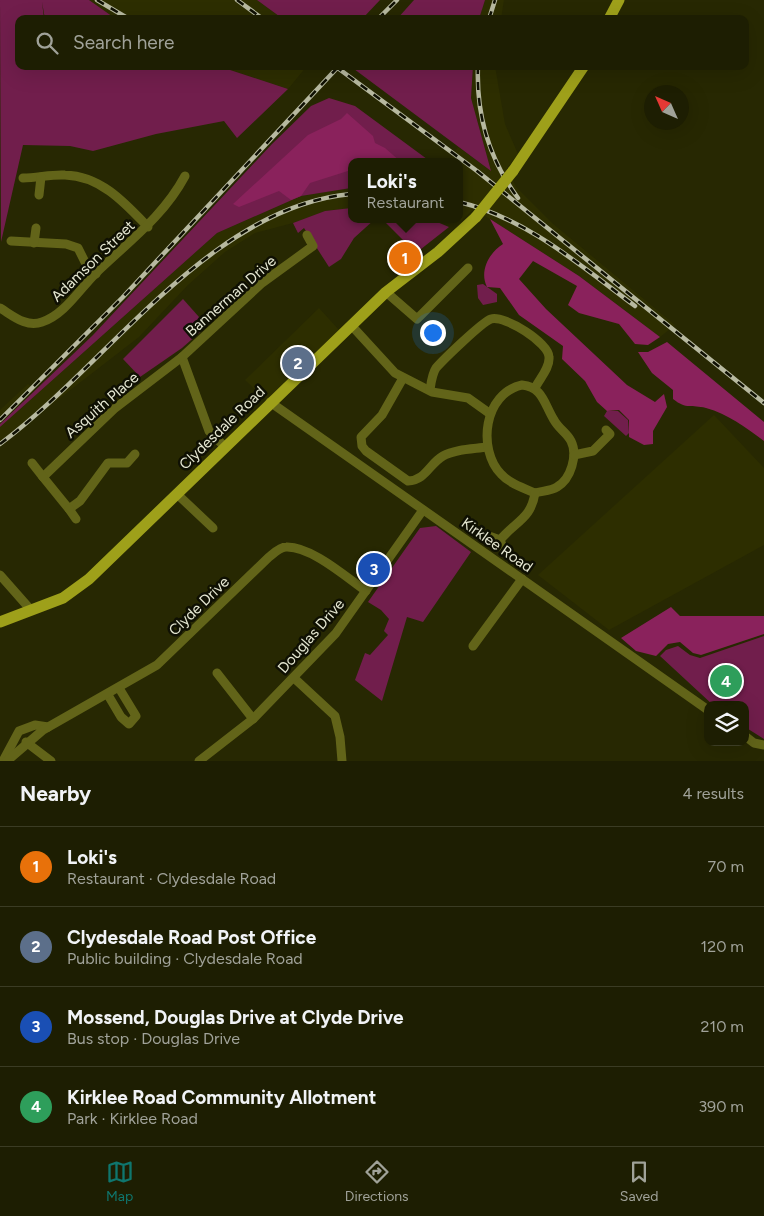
<!DOCTYPE html>
<html lang="en">
<head>
<meta charset="utf-8">
<style>
	:root { --surface:#1d1e02; --page:#2a2b11; --text:#f1f3f6; --muted:#a0a299; --line:#3b3c24; --accent:#0f766e }
	body { margin:0; font-family:Figtree,sans-serif; background:var(--page); color:var(--text) }
	.controls { position:absolute; right:15px; bottom:15px; display:grid; overflow:hidden; border-radius:10px; box-shadow:0 5px 20px #0002 }
	.controls button { width:45px; height:45px; display:grid; place-items:center; padding:0; border:0; border-bottom:1px solid var(--line); background:var(--surface); color:var(--text); font:25px sans-serif }
	.compass { position:absolute; left:644px; top:85px; width:45px; height:45px; border-radius:50%; background:var(--surface); box-shadow:0 5px 20px #0002; rotate:315deg }
	.you { position:absolute; left:432px; top:332px; width:18px; height:18px; margin:-12px; border:4px solid #fff; border-radius:50%; background:#1a73e8; box-shadow:0 0 0 8px #1a73e833 }
	.badge { display:grid; place-items:center; width:32px; height:32px; border-radius:50%; background:var(--accent); color:#fff; font-size:16px; font-weight:700 }
	.pin { position:absolute; translate:-50% -50%; border:2px solid #fff; box-shadow:0 1px 5px #0006 }
	.popup { position:absolute; left:348px; top:158px; width:115px; height:65px; box-sizing:border-box; display:grid; place-content:center; border-radius:10px; background:var(--surface); filter:drop-shadow(0 1px 4px #0005); font-size:16px; white-space:nowrap; color:var(--muted) }
	.popup b { font-size:19px; color:var(--text) }
	.popup::after { content:''; position:absolute; left:50%; top:100%; margin-left:-10px; border:10px solid transparent; border-top-color:var(--surface) }
	.list { margin:0; padding:0; list-style:none }
	h2 { display:flex; justify-content:space-between; align-items:center; height:65px; margin:0; padding:0 20px; font-size:21px }
	h2 small { font-size:16px; font-weight:400; color:var(--muted) }
	.list li { display:grid; grid-template-columns:32px 1fr auto; gap:15px; align-items:center; box-sizing:border-box; height:80px; padding:0 20px; border-top:1px solid var(--line) }
	.list b { display:block; font-size:19px; white-space:nowrap }
	.list p { margin:0; font-size:16px; white-space:nowrap; color:var(--muted) }
	.list em { font-size:16px; font-style:normal; color:var(--muted) }
	.icon { flex:none; width:28px; height:28px; fill:none; stroke:currentColor; stroke-width:2; stroke-linecap:round; stroke-linejoin:round }
	.map { position:relative; flex:none; width:764px; height:761px; overflow:hidden }
	.search { position:absolute; background:var(--surface); box-shadow:0 5px 20px #0002; left:15px; right:15px; top:15px; height:55px; display:flex; align-items:center; gap:12px; box-sizing:border-box; padding:0 18px; border-radius:10px; color:var(--muted); font-size:19px }
	.sheet { height:385px; background:var(--surface) }
	nav { display:flex; justify-content:space-around; align-items:center; box-sizing:border-box; height:70px; border-top:1px solid var(--line); background:var(--surface); font-size:14px; color:var(--muted) }
	nav a { display:grid; justify-items:center; gap:2px }
	nav .on { color:var(--accent) }
	.map>svg:first-child { display:block }
</style>
</head>
<body>
<div class="map">
<svg width="764" height="761" viewBox="0 0 764 761">
	<rect width="100%" height="100%" fill="#272802"/>
	<!-- built -->
	<g fill="#2d2e00">
		<path d="M89,0h168l26,19h-167z"/>
		<path d="M485,0h19l-3,19h-22z"/>
		<path d="M218,66h89l-19,23z"/>
		<path d="M473,66h22l10,58 13,30 -11,14 9,19 36,36 123,102 -15,12 -81,-61 -105,-67 -13,12 -4,-2h2v-57h-11l10,-15 33,24 -20,-73z"/>
		<path d="M351,188v20l-26,3 -32,12 -38,10 -30,19 -37,33 -49,52 -88,68 -51,42v-20l217,-194 84,-37z"/>
		<path d="M319,308l20,22 -72,71 -22,-21z"/>
		<path d="M28,384l7,6 -35,34v-14z"/>
		<path d="M714,415l50,53v77l-155,85 -71,-55z"/>
	</g>
	<!-- green -->
	<g fill="#711e4c">
		<path d="M0,0h89l27,19h-71l-3,-17 2,17h-25v47h199l70,23 -51,49 -13,-17 -68,13 -63,17 -23,-5 -47,-1 -22,97z"/>
		<path d="M257,0h123l-18,19h-79z"/>
		<path d="M414,0h71l-6,19h-82z"/>
		<path d="M350,66h123l-2,32 20,73z"/>
		<path d="M329,98l26,8 76,56h-80v26l-50,8 -84,37 -217,194v-3l93,-89 179,-191 39,-38z"/>
		<path d="M351,208v11h24l-21,19 -13,21 -12,8 -25,-39 -6,5 -5,-10 32,-12z"/>
		<path d="M382,219h48l19,8 -33,26z"/>
		<path d="M483,284l14,10v8l-14,3 -5,-7 -1,-13z"/>
		<path d="M183,299l24,27 -25,22 -42,29 -17,-18z"/>
		<path d="M607,411h11l10,9 1,13 -3,3 -22,-20z"/>
		<path d="M436,526l35,26 -48,70 -16,-5 -25,84 -27,-21 10,-27 5,2 18,-20 -4,-4 5,-12 -8,-9 -13,-8 52,-74z"/>
		<path d="M764,636v103l-19,-12v-22h-32l-53,-49 6,-6 12,-4 12,9 10,3z"/>
	</g>
	<!-- forest -->
	<g fill="#8a225c">
		<path d="M347,113l26,23 2,7 10,5 16,14h-50v8l-41,13 -9,13 -10,4 -12,-9 -40,16 -6,-3 75,-69 33,-16z"/>
		<path d="M490,219l89,57 81,61 -12,8 -13,-1 -16,-20 -40,-11 -11,-8 9,-19 -44,-25 -14,18 27,30 81,76 28,17 9,-8 3,13 -14,24v13l-9,1 -15,-8v-17l-10,-10 -12,1 -10,-9 -12,-21 -23,-22 1,-13 -44,-31 -19,-27 -13,-1c-8,-16 2,-34 16,-43z"/>
		<path d="M667,342l97,80v19c-19,-14 -36,-27 -58,-33 -15,-4 -19,2 -33,-9v-9l-21,-17 -14,-21h10z"/>
		<path d="M671,607l9,9h84v18l-63,21 -8,-2 -13,-11 -12,2 -12,12 -20,-5 -15,-13z"/>
	</g>
	<g fill="none" stroke-linecap="round" stroke-linejoin="round">
		<!-- minor -->
		<g stroke="#626419" stroke-width="9">
			<path d="M23,178c14,0 29,-4 42,-3 36,1 60,28 83,52"/>
			<path d="M39,195l2,-18"/>
			<path d="M11,241l55,3 12,4 7,14 11,12"/>
			<path d="M34,243l2,-15"/>
			<path d="M386,292l31,27 51,-51"/>
			<path d="M0,308c12,7 26,20 42,14 22,-7 37,-32 53,-48 33,-32 68,-57 90,-98"/>
			<path d="M351,325l44,48 37,19 36,6 21,15"/>
			<path d="M182,357l27,74 16,16"/>
			<path d="M403,378l-21,37 -21,22 1,9 4,5 42,30c18,-1 21,-17 35,-25 12,-7 30,-7 44,-9"/>
			<path d="M522,385c21,2 22,19 32,35 4,8 13,13 17,21 7,14 0,38 -14,46 -6,4 -16,4 -22,6 -12,-5 -26,-10 -34,-19 -24,-25 -17,-81 21,-89z"/>
			<path d="M430,390c1,-7 2,-16 6,-22 7,-8 46,-46 55,-49 14,-4 58,24 58,38 1,11 -9,21 -14,31"/>
			<path d="M270,402l438,308"/>
			<path d="M135,454l-8,9h-19l-28,38 -11,8 -26,-32 71,-68 68,-52 80,-74 51,-37 -6,-11"/>
			<path d="M574,455l19,-4 17,-17 -4,-4"/>
			<path d="M32,463l11,14"/>
			<path d="M177,494l36,34"/>
			<path d="M69,509l7,10"/>
			<path d="M489,536l11,4c16,-19 31,-21 35,-47"/>
			<path d="M500,540l4,10"/>
			<path d="M0,575l30,34"/>
			<path d="M473,646l49,-67"/>
			<path d="M217,673l36,46"/>
			<path d="M294,678l41,38 5,21 2,24"/>
			<path d="M108,695l13,22 8,7 7,-8 -17,-28"/>
			<path d="M745,736l9,7 10,2"/>
			<path d="M26,742l25,19"/>
			<path d="M3,761l16,-30 16,-6 13,2"/>
			<path d="M7,761l36,-31 114,-65 112,-108c5,-4 11,-10 17,-10 25,-1 60,30 80,44"/>
			<path d="M199,761l54,-42 83,-86 87,-123"/>
		</g>
		<!-- major -->
		<g stroke="#9ea01a" stroke-width="11">
			<path d="M609,19l10,-19"/>
			<path d="M513,171l71,-105"/>
			<path d="M0,622l63,-24 26,-19 297,-287 52,-40 38,-35"/>
		</g>
		<defs>
			<g id="rail">
				<path d="M97,0l32,19"/>
				<path d="M237,0l26,19"/>
				<path d="M378,19l19,-19"/>
				<path d="M489,19l6,-19"/>
				<path d="M335,66l142,105 287,232"/>
				<path d="M478,66c-2,49 11,93 40,132"/>
				<path d="M459,202c67,16 122,64 176,104"/>
				<path d="M0,420l122,-122 217,-232"/>
				<path d="M0,444c108,-80 210,-237 351,-250"/>
			</g>
		</defs>
		<!-- rail casing -->
		<use href="#rail" stroke="#b7b9a0" stroke-width="4.5"/>
		<!-- rail -->
		<use href="#rail" stroke="#0f1003" stroke-width="2.5" stroke-dasharray="8" stroke-linecap="butt"/>
		<!-- major-bridge -->
		<path stroke="#9ea01a" stroke-width="11" d="M476,217l37,-46"/>
	</g>
	<g text-anchor="middle" stroke-width="5" stroke-linejoin="round" paint-order="stroke">
		<!-- street labels -->
		<g font-size="15" fill="#e5e7d2" stroke="#0f1003">
			<text transform="translate(93 261) rotate(-44)" y="5">Adamson Street</text>
			<text transform="translate(231 296) rotate(-41)" y="5">Bannerman Drive</text>
			<text transform="translate(102 405) rotate(-41)" y="5">Asquith Place</text>
			<text transform="translate(222 428) rotate(-44)" y="5">Clydesdale Road</text>
			<text transform="translate(497 545) rotate(35)" y="5">Kirklee Road</text>
			<text transform="translate(199 606) rotate(-44)" y="5">Clyde Drive</text>
			<text transform="translate(311 636) rotate(-49)" y="5">Douglas Drive</text>
		</g>
	</g>
</svg>
<div class="controls">
<button><svg class="icon" aria-label="layers" viewBox="0 0 24 24"><path d="M12 4l9 5-9 5-9-5zM3 14l9 5 9-5"/></svg></button>
</div>
<svg class="compass" viewBox="-18 -18 36 36"><path d="M0-13l5 13h-10z" fill="#e53935"/><path d="M0 13l5-13h-10z" fill="#a0a299"/></svg>
<div class="you"></div>
<div class="pin badge" style="left:405px;top:258px;background:#e8710a">1</div>
<div class="popup"><b>Loki's</b>Restaurant</div>
<div class="pin badge" style="left:298px;top:363px;background:#5c6f8a">2</div>
<div class="pin badge" style="left:374px;top:569px;background:#1a4fb4">3</div>
<div class="pin badge" style="left:726px;top:681px;background:#2e9e5b">4</div>
<div class="search"><svg class="icon" aria-label="search" viewBox="0 0 24 24"><circle cx="10" cy="10" r="6"/><path d="M15 15l6 6"/></svg>Search here</div>
</div>
<section class="sheet">
<h2>Nearby<small>4 results</small></h2>
<ul class="list">
<li><span class="badge" style="background:#e8710a">1</span><div><b>Loki's</b><p>Restaurant · Clydesdale Road</p></div><em>70 m</em></li>
<li><span class="badge" style="background:#5c6f8a">2</span><div><b>Clydesdale Road Post Office</b><p>Public building · Clydesdale Road</p></div><em>120 m</em></li>
<li><span class="badge" style="background:#1a4fb4">3</span><div><b>Mossend, Douglas Drive at Clyde Drive</b><p>Bus stop · Douglas Drive</p></div><em>210 m</em></li>
<li><span class="badge" style="background:#2e9e5b">4</span><div><b>Kirklee Road Community Allotment</b><p>Park · Kirklee Road</p></div><em>390 m</em></li>
</ul>
</section>
<nav>
<a class="on"><svg class="icon" aria-label="map" viewBox="0 0 24 24"><path d="M3 6l6-2 6 2 6-2v14l-6 2-6-2-6 2zM9 4v14M15 6v14"/></svg>Map</a>
<a><svg class="icon" aria-label="directions" viewBox="0 0 24 24"><path d="M12 3l9 9-9 9-9-9zM9 14v-3h6M13 9l2 2-2 2"/></svg>Directions</a>
<a><svg class="icon" aria-label="saved" viewBox="0 0 24 24"><path d="M7 4h10v16l-5-4-5 4z"/></svg>Saved</a>
</nav>
</body>
</html>
